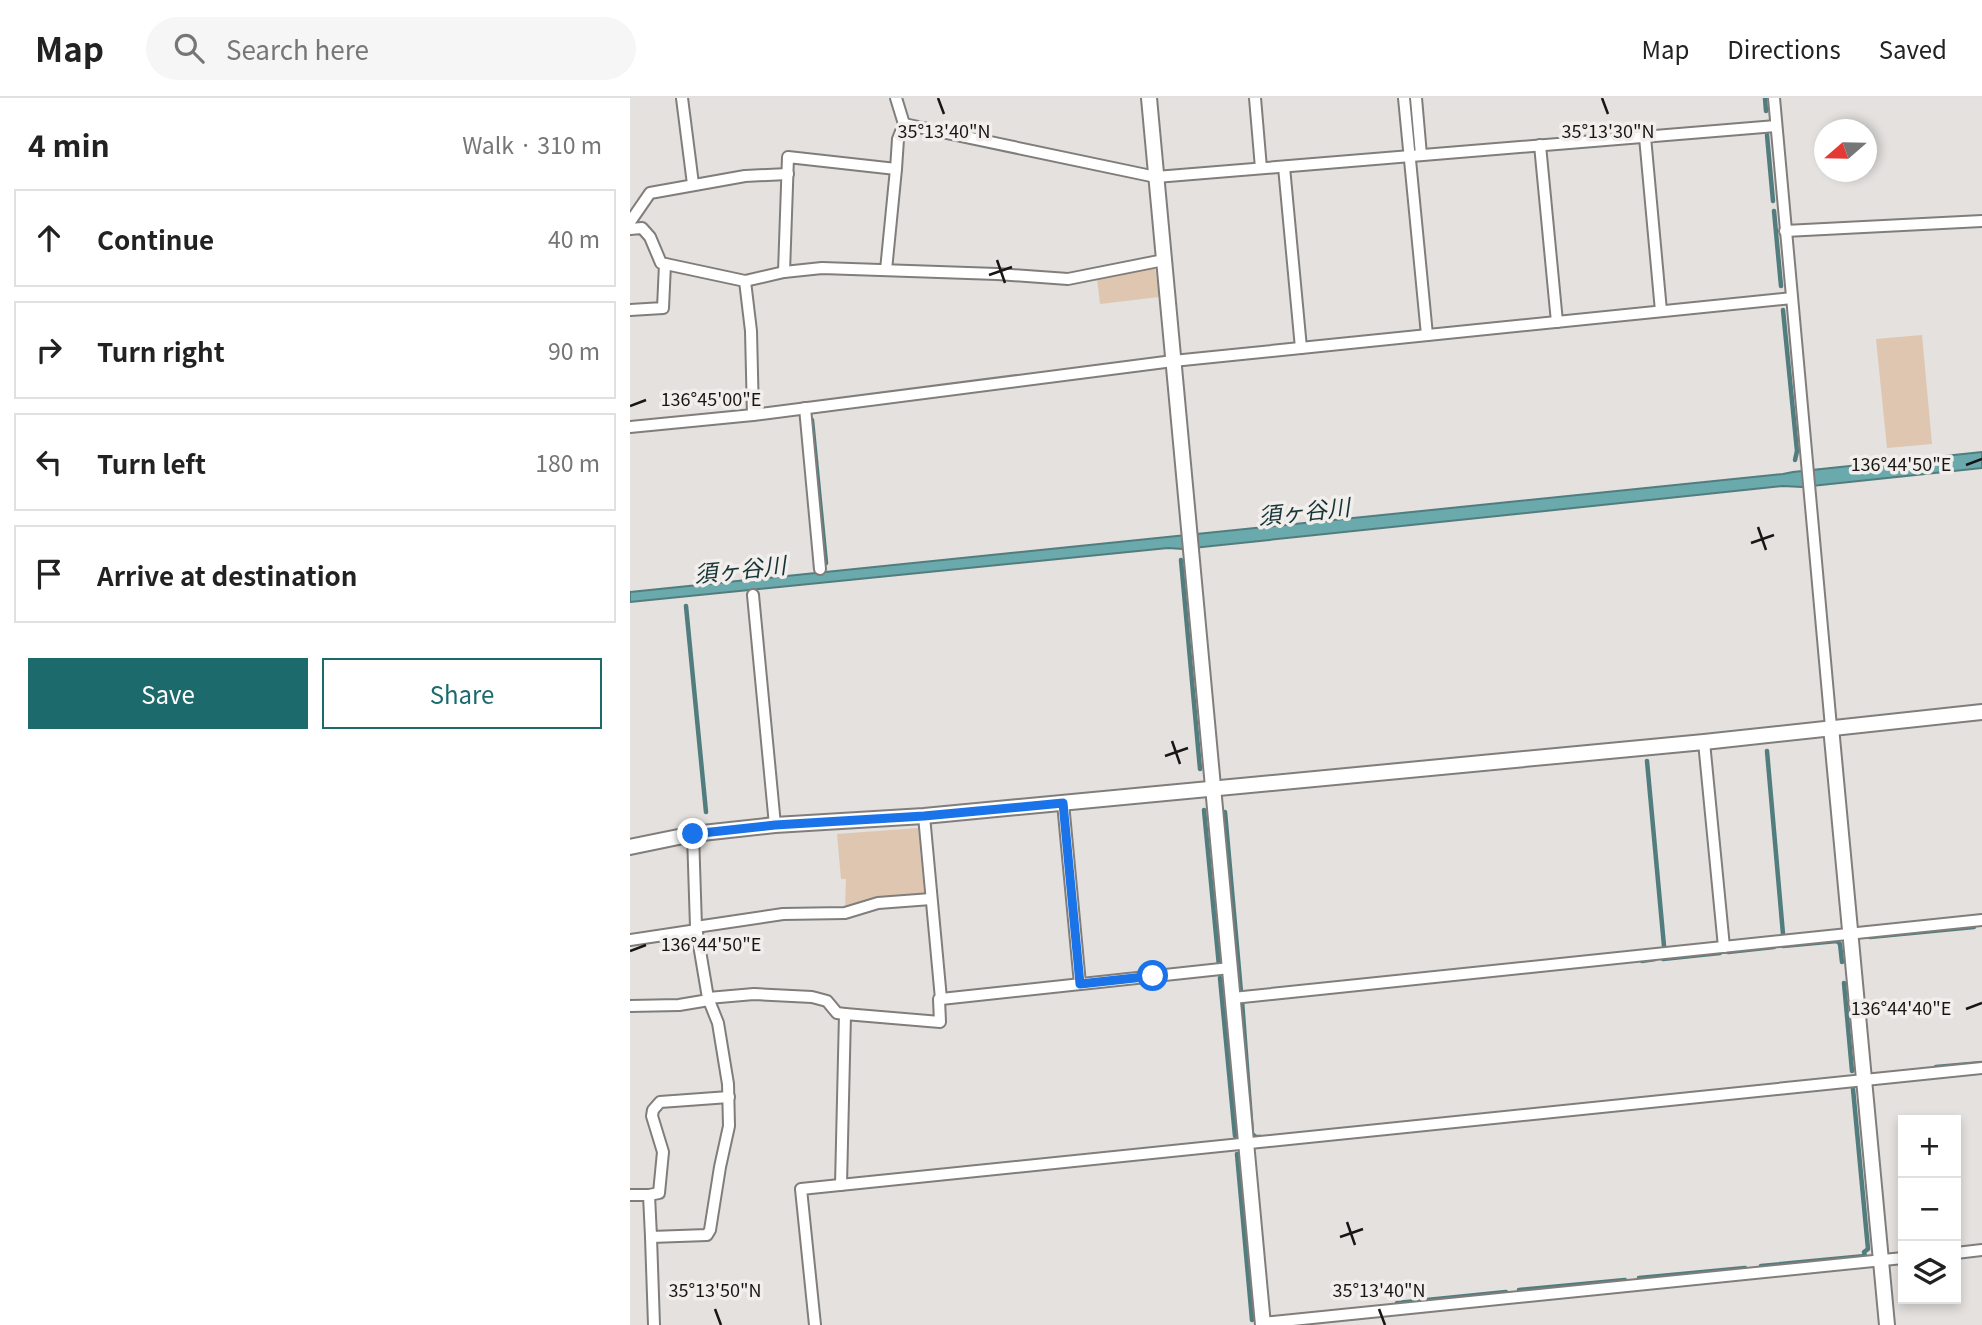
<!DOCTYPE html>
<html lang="en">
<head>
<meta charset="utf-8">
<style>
	:root { --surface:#fff; --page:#f6f6f6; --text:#222; --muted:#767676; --line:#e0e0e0; --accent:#1d6a6d }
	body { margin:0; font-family:Georgia,"Noto Sans JP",serif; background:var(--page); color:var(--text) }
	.controls { position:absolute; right:21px; bottom:21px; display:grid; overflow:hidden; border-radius:0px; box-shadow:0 4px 10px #0003 }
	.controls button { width:63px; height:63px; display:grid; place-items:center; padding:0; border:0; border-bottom:2px solid var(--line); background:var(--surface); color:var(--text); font:35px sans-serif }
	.compass { position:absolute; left:1184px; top:21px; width:63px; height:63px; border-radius:50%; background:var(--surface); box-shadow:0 4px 10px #0003; rotate:250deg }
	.stop { position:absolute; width:21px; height:21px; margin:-16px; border:5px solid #1a73e8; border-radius:50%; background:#fff }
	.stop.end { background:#1a73e8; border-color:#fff; box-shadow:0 2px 7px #0008 }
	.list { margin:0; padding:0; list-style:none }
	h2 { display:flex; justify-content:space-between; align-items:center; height:91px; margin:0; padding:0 28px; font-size:30px }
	h2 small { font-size:23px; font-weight:400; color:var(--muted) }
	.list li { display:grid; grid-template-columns:46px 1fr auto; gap:21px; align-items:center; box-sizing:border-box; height:98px; margin:0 14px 14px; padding:0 14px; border:2px solid var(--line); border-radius:0px }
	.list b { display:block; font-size:26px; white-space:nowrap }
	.list em { font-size:23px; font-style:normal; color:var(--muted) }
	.actions { display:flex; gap:14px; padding:21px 28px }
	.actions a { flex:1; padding:16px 0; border:2px solid var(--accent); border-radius:0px; text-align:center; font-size:24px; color:var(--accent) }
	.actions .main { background:var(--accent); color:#fff }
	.icon { flex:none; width:38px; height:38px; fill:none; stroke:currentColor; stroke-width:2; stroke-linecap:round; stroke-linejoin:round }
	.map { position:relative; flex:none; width:1352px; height:1227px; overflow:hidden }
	header { display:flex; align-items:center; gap:42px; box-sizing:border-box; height:98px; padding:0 35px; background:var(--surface); border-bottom:2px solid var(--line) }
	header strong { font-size:33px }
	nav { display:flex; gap:38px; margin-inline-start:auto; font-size:24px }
	.search { width:490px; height:63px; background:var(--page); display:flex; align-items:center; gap:18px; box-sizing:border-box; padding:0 24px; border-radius:38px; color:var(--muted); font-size:26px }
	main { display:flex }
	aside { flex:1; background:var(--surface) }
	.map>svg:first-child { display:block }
</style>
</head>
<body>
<header>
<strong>Map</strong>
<div class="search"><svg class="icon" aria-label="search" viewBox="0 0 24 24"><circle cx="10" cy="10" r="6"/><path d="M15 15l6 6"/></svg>Search here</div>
<nav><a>Map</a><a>Directions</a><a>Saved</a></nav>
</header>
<main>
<aside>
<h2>4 min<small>Walk · 310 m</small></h2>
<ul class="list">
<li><svg class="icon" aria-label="ahead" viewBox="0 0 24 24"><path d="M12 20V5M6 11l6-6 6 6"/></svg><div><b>Continue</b></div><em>40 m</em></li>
<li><svg class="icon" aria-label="right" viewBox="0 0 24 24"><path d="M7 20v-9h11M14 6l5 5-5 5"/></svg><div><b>Turn right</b></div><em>90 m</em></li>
<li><svg class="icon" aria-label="left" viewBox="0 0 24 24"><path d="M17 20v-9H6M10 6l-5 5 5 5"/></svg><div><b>Turn left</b></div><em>180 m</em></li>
<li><svg class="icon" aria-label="arrive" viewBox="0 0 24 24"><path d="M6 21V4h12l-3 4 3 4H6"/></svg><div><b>Arrive at destination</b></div></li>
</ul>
<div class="actions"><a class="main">Save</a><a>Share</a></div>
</aside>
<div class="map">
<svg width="1352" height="1227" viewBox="0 0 1352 1227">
	<rect width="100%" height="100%" fill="#e4e1de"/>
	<!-- green -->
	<g fill="#dec6b0">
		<path d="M521,169h4l4,30 -59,7 -3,-26z"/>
		<path d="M1292,237l10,109 -45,4 -11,-109z"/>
		<path d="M288,730l6,65 -2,5 -77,12 1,-31h-5l-4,-45z"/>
	</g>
	<!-- water -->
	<path fill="#6aa9ac" stroke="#517d7f" stroke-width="2" d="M1352,354v16l-180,19 -19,-1 -600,63 -15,-1 -538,54v-10l1153,-118 10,-2z"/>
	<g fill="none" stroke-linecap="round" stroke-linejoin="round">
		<!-- stream -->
		<g stroke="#517d7f" stroke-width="4.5">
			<path d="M780,0l4,41"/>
			<path d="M1135,0l1,13"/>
			<path d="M1137,37l6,66"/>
			<path d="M1144,113l7,75"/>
			<path d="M1153,212l14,141 -2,9"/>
			<path d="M182,322l14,143"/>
			<path d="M551,462l19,209"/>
			<path d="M56,508l20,206"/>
			<path d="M1137,653l16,183"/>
			<path d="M1017,663l17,185"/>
			<path d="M574,712l15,156"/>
			<path d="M595,714l16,180"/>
			<path d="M1240,839l104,-10"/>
			<path d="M1153,848l54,-5 3,3 2,18"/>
			<path d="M1098,854l46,-5"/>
			<path d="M1033,861l57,-6"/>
			<path d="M1012,863l13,-2"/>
			<path d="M590,880l15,158"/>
			<path d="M1214,885l8,88"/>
			<path d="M612,903l10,133 4,3h5"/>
			<path d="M1306,969l46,-4"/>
			<path d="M607,1056l15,166"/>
			<path d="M1131,1168l104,-10 -1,-4 4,-3 -15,-160"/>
			<path d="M1009,1180l106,-10"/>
			<path d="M889,1192l106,-10"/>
			<path d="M767,1205l109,-11"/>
		</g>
		<defs>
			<g id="minor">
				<path d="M52,0l11,86"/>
				<path d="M625,0l6,70"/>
				<path d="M774,0l23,237"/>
				<path d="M786,0l5,57"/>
				<path d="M1144,0l57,629"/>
				<path d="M274,26l252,53 620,-51"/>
				<path d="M1015,39l16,174"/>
				<path d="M910,47l17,177"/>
				<path d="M654,69l17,181"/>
				<path d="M0,124l20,-29 95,-17 43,-2"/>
				<path d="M0,131l12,-1 8,9 11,26 84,18 39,-9 38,-4 175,6 71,5 96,-19"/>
				<path d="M1155,133l197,-10"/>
				<path d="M256,172l10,-101"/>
				<path d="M154,174l4,-115 108,12 2,-30 6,-15 -8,-26"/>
				<path d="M115,183l6,50 2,84"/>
				<path d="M0,212l33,-2 2,-44"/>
				<path d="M175,310l15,161"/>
				<path d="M0,329l123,-12 420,-54 619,-63"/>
				<path d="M123,497l22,230"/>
				<path d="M1074,644l20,205"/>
				<path d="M433,705l17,181"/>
				<path d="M66,829l87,-13 62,-1 33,-10 53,-4"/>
				<path d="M0,842l67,-10"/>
				<path d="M78,900l46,-4 58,3 15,4 10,12 8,1"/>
				<path d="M603,900l749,-78"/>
				<path d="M311,901l289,-31"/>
				<path d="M0,908l49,-1 30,-5"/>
				<path d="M211,1087l4,-171 95,8 -1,-23h2l-17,-183"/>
				<path d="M0,1097h19l2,42 56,-2 3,-5 10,-63 9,-41 -1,-42 -10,-61 -10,-25 -12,-71 -3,-93"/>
				<path d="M19,1097l10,-2 4,-41 -11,-36 1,-6 7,-8 69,-5"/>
				<path d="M21,1139l3,88"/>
				<path d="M1326,1155l26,-3"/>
				<path d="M633,1225l640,-65"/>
				<path d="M185,1227l-14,-136 1181,-121"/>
			</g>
			<g id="tertiary">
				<path d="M519,0l114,1227"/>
				<path d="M1201,629l56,598"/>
				<path d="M0,749l63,-13 82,-9 149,-9 780,-74 278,-30"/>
			</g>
		</defs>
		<!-- minor casing -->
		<use href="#minor" stroke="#807d7b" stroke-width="14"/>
		<!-- tertiary casing -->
		<use href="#tertiary" stroke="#807d7b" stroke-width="18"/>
		<!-- minor -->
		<use href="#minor" stroke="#fff" stroke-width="10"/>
		<!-- tertiary -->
		<use href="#tertiary" stroke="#fff" stroke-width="14"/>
	</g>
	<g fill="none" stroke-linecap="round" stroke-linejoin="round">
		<!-- route -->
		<path stroke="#1a73e8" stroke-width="9" d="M63,736l82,-9 149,-9 139,-13 17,181 73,-8"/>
	</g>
	<!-- ticks -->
	<path fill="none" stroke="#171615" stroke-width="2.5" d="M308,0l6,16M972,0l6,16M367,162l8,23M359,177l23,-8M0,308l16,-6M1336,367l16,-6M1128,429l8,23M1121,445l23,-8M542,643l8,23M535,658l23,-8M0,853l16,-6M1336,911l16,-6M717,1124l8,23M710,1139l23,-8M85,1211l6,16M749,1211l6,16"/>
	<g text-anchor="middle" stroke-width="7" stroke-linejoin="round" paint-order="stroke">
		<!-- water labels -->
		<g font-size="23" font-style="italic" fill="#153537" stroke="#f1eeeb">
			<text transform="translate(674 414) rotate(-6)" y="8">須ヶ谷川</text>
			<text transform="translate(110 472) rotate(-6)" y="8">須ヶ谷川</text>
		</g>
	</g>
	<g font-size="18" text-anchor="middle" fill="#171615" stroke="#f1eeeb" stroke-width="7" stroke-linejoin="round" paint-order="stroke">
		<text x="314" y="40">35°13'40"N</text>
		<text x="978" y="40">35°13'30"N</text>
		<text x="81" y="308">136°45'00"E</text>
		<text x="1271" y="373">136°44'50"E</text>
		<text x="81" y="853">136°44'50"E</text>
		<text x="1271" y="917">136°44'40"E</text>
		<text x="85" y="1199">35°13'50"N</text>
		<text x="749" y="1199">35°13'40"N</text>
	</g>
</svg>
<div class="controls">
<button>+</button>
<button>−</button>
<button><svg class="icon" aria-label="layers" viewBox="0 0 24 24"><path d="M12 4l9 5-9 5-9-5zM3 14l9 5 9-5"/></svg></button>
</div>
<svg class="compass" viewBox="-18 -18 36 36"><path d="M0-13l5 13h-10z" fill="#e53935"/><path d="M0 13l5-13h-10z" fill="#767676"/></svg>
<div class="stop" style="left:523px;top:878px"></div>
<div class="stop end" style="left:63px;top:736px"></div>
</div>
</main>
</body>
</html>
